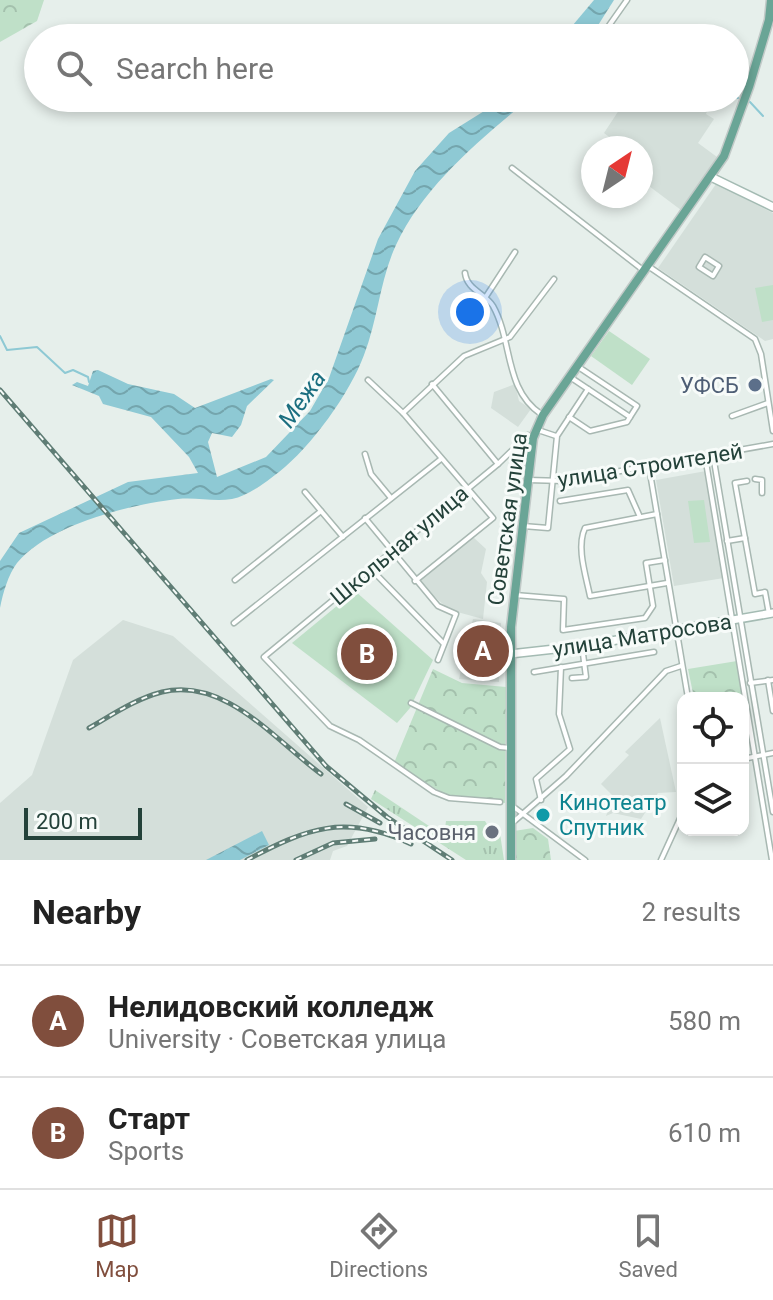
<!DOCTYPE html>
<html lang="en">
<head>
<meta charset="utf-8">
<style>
	:root { --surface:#fff; --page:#f6f6f6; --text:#222; --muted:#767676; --line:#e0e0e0; --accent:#804e3d }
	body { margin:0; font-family:Roboto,sans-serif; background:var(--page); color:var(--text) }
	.controls { position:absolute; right:24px; bottom:24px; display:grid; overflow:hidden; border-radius:16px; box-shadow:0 4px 12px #0003 }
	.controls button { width:72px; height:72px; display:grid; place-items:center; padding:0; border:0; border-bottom:2px solid var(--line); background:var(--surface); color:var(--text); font:40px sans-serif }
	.compass { position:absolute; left:581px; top:136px; width:72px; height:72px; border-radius:50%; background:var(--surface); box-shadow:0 4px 12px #0003; rotate:35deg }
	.scale { position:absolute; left:24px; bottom:20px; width:118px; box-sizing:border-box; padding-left:8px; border:4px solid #24423a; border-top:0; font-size:22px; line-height:28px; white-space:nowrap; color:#24423a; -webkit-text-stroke:6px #f7fbf9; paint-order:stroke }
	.you { position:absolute; left:470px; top:312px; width:28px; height:28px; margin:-20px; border:6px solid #fff; border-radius:50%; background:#1a73e8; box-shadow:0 0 0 12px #1a73e833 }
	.badge { display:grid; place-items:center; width:52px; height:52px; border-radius:50%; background:var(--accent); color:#fff; font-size:26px; font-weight:700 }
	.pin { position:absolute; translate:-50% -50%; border:4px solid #fff; box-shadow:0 2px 8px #0006 }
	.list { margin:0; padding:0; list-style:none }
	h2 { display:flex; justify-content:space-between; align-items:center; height:104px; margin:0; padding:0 32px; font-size:34px }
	h2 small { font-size:26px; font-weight:400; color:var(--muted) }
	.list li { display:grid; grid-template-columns:52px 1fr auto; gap:24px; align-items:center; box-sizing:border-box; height:112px; padding:0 32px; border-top:2px solid var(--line) }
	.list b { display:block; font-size:30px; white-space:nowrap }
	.list p { margin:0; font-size:26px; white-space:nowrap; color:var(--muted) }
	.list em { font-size:26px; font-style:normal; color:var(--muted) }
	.icon { flex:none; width:44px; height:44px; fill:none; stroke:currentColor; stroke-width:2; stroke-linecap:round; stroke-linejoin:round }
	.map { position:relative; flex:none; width:773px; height:860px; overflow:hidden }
	.search { position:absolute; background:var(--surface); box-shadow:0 4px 12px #0003; left:24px; right:24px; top:24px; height:88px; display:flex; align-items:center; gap:20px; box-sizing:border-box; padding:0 28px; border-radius:44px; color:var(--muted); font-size:30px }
	.sheet { height:328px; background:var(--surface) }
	nav { display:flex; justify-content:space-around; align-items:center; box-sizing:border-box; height:112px; border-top:2px solid var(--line); background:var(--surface); font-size:22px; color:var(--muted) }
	nav a { display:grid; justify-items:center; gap:4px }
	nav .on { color:var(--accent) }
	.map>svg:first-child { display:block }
</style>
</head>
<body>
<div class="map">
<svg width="773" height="860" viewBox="0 0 773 860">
	<defs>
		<pattern id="grass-tufts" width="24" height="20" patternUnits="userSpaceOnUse" patternTransform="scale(2)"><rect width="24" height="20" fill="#bfe0c8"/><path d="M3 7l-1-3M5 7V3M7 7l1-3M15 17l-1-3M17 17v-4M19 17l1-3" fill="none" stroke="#a4c1ad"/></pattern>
		<pattern id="forest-crowns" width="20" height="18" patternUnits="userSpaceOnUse" patternTransform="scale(2)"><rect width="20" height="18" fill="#bfe0c8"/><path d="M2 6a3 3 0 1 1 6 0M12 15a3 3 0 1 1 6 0" fill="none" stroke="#a4c1ad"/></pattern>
		<pattern id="water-waves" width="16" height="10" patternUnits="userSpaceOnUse" patternTransform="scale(2)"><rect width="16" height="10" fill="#8ec9d4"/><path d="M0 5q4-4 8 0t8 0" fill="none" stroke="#74a5ad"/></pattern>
	</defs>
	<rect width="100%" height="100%" fill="#e6efeb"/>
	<!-- built -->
	<g fill="#d4dfda">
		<path d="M627,98h59l22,11 -2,5 8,5 -16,24 19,14 -36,53 -40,-30v-32h-28l3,-6 -12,-9z"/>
		<path d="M716,184l57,29v126l-8,2 -107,-73z"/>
		<path d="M515,384l4,17 12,8 -13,18 -27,-19 3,-16z"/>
		<path d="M706,471l18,107 -50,8 -18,-106z"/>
		<path d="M473,537l13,12 -5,24 6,9 -4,37 -33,-9 -33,-28z"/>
		<path d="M473,619l28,4 -2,59 -40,-3z"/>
		<path d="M123,620l50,16 195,171 -21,39 -14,5 -3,9h-330v-57l32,-28 41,-115z"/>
		<path d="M660,718l16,74 -18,1 -17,26 -28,-6 -7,3 4,-12 9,-2 -18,-18 28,-29 -4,-3z"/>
	</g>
	<!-- grass -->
	<path fill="url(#grass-tufts)" d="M375,790l69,46 2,-15h39l3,5 11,1 5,33h-38l-95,-61z"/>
	<!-- forest -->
	<g fill="url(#forest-crowns)">
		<path d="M0,0h44l-7,21 -37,21z"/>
		<path d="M737,661l6,37h-49l-6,-29z"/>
		<path d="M433,669l29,14 44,4 -1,116 -59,-8 -52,-32z"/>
		<path d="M533,828l15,11 3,21h-35l-2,-29z"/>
	</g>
	<!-- pitch -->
	<g fill="#bfe0c8">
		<path d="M773,285v35l-11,2 -7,-34z"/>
		<path d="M609,331l41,28 -18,26 -41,-29z"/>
		<path d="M704,500l6,42 -16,1 -6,-42z"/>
		<path d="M355,591l78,69 -23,48 -13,15 -105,-80z"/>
	</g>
	<!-- water -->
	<g fill="url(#water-waves)">
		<path d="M594,0h20l-24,38h-28z"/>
		<path d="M505,98h25c-49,41 -106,87 -134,147 -16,34 -18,74 -32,110 -14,38 -53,92 -85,117 -13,10 -31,24 -47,27 -18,3 -36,-2 -54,0 -47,5 -130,26 -161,64 -9,12 -14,30 -17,45v-47l19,-28 109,-51 70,-9 -9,-16 -38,-40 -48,-13 -4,-8 -27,-11 5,-3 11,4 5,-15 5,-1 30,14 46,10 21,14 76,-29 3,1 -27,26 -6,19 -9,12 -20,-4 -4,9 9,35 49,-20 44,-46 19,-33 49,-139 37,-68 34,-38z"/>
		<path d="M262,831l7,14 -29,15h-34z"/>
	</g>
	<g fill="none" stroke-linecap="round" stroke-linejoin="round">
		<!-- stream -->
		<g stroke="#8ec9d4" stroke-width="2">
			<path d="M735,97l3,1"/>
			<path d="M750,102l13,14"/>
			<path d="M0,336l7,14 30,-3 28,26 8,-3 15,7 1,5"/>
		</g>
		<defs>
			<g id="street">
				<path d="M608,27l19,-27"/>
				<path d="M512,168l131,102"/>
				<path d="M705,257l14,9 -6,10 -14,-9z"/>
				<path d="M648,266l107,73 6,15 12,77"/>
				<path d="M465,273c2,17 20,20 28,33 20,36 11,83 48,108"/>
				<path d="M485,298l30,-46"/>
				<path d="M570,377l60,40 7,-11 -60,-40"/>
				<path d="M368,380l35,33 90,105 -78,63"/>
				<path d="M432,384l66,80"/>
				<path d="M403,413l61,-57 46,-19 44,-58"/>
				<path d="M732,416l36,-13"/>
				<path d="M569,417l21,14 37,-9 3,-5"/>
				<path d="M538,430l18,6"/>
				<path d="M365,454l6,20 20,24"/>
				<path d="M713,455l60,357"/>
				<path d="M705,456l67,404"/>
				<path d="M649,467l39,231"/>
				<path d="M755,479l7,1v13"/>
				<path d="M528,480l36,1 209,-37"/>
				<path d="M747,481l-12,2 20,111 10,-2 4,22"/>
				<path d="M305,492l38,45"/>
				<path d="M560,501l68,-11 12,27"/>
				<path d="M657,514l-72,14c-9,19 1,48 5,68l77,-13"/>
				<path d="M365,518l73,88 18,8 -18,46"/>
				<path d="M523,526l25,2 9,-92 31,-47"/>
				<path d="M727,541l18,-3"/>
				<path d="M371,569l72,74"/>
				<path d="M235,580l86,-69"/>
				<path d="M515,595l49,4 -1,31 82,-12 8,-12 -7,-43 19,-3"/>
				<path d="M234,623l207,-164"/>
				<path d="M534,672l120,-20"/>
				<path d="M572,678l14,-1 -4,-31"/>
				<path d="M768,680l5,31"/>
				<path d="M750,683l23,-3"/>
				<path d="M411,703l89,44 10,1"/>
				<path d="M743,759l30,-6"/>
				<path d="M541,800l-5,-21 34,-30 -11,-35 2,-47"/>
				<path d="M500,802l-51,-4 -15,-6 -75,-52 -29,-14 -66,-69 234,-193 30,-29 5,3"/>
				<path d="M511,805l74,55"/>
				<path d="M511,824l55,-48 100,-105 15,-5"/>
				<path d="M661,860l22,-48"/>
			</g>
			<g id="secondary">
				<path d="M711,177l62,30"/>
				<path d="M510,654l72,-8 191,-33"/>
			</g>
			<path id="primary" d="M511,860v-233l22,-189 10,-23 181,-259 25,-69 20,-67 2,-20"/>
		</defs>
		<!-- street casing -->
		<use href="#street" stroke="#a8b8b2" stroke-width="7"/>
		<!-- secondary casing -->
		<use href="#secondary" stroke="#a4bbb3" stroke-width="10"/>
		<!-- primary casing -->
		<use href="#primary" stroke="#c2cac8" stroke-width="11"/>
		<!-- street -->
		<use href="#street" stroke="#fff" stroke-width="4"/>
		<!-- secondary -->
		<use href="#secondary" stroke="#fff" stroke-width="7"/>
		<!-- primary -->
		<use href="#primary" stroke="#6aa596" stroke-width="8"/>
		<defs>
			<g id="rail">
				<path d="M0,390l326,376 61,51 65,43"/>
				<path d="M89,728c23,-13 46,-29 73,-36 63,-15 113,48 159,82"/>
				<path d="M346,804l34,19"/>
				<path d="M247,860c60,-32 98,-47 164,-16"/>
				<path d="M296,860l37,-17 42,-4"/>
			</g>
		</defs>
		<!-- rail casing -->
		<use href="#rail" stroke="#5f7d75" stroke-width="5"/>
		<!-- rail -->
		<use href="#rail" stroke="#f7fbf9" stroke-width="2" stroke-dasharray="6" stroke-linecap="butt"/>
	</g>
	<!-- markers -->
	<circle fill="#5c6f8a" stroke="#f7fbf9" stroke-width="3" cx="755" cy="385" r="8"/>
	<circle fill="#0f9aa8" stroke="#f7fbf9" stroke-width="3" cx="543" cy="815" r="8"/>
	<circle fill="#6b7280" stroke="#f7fbf9" stroke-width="3" cx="492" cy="832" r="8"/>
	<g text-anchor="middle" stroke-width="6" stroke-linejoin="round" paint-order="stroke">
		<!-- service labels -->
		<g font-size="22" fill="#4e5e75" stroke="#f7fbf9" text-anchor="end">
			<text x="739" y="393">УФСБ</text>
		</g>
		<!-- street labels -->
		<g font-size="22" fill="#24423a" stroke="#f7fbf9">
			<text transform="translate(650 465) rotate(-9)" y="8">улица Строителей</text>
			<text transform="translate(507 519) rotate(-82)" y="8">Советская улица</text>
			<text transform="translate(399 545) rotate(-40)" y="8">Школьная улица</text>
			<text transform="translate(642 635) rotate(-9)" y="8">улица Матросова</text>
		</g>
		<!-- culture labels -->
		<g font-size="22" fill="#0d838f" stroke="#f7fbf9" text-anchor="start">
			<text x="559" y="810">Кинотеатр<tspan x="559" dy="25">Спутник</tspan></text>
		</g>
		<!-- worship labels -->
		<g font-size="22" fill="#5b616d" stroke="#f7fbf9" text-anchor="end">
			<text x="476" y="840">Часовня</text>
		</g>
		<!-- water labels -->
		<g font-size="24" font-style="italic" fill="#1c6f80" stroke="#f7fbf9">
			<text transform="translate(302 399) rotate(-55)" y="8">Межа</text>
		</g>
	</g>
</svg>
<div class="controls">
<button><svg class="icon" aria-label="locate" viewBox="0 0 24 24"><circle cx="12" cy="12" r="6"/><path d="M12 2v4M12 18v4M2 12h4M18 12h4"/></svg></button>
<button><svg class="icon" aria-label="layers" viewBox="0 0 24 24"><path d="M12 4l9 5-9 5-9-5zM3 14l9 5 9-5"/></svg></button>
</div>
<svg class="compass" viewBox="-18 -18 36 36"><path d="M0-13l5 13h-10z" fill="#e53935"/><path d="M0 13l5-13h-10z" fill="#767676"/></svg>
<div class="scale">200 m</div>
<div class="you"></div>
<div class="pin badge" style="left:483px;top:651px">A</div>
<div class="pin badge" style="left:367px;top:654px">B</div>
<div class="search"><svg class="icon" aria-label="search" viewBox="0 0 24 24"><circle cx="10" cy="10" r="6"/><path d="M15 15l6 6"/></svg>Search here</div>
</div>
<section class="sheet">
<h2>Nearby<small>2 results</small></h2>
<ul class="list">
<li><span class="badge">A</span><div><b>Нелидовский колледж</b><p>University · Советская улица</p></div><em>580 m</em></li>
<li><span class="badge">B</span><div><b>Старт</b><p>Sports</p></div><em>610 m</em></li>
</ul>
</section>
<nav>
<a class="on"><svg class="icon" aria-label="map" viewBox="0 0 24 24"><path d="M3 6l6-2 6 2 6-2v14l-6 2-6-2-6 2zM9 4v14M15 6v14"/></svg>Map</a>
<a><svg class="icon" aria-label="directions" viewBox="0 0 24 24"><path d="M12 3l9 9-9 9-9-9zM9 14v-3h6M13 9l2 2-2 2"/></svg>Directions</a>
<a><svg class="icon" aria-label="saved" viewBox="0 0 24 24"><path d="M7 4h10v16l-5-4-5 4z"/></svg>Saved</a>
</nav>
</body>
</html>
